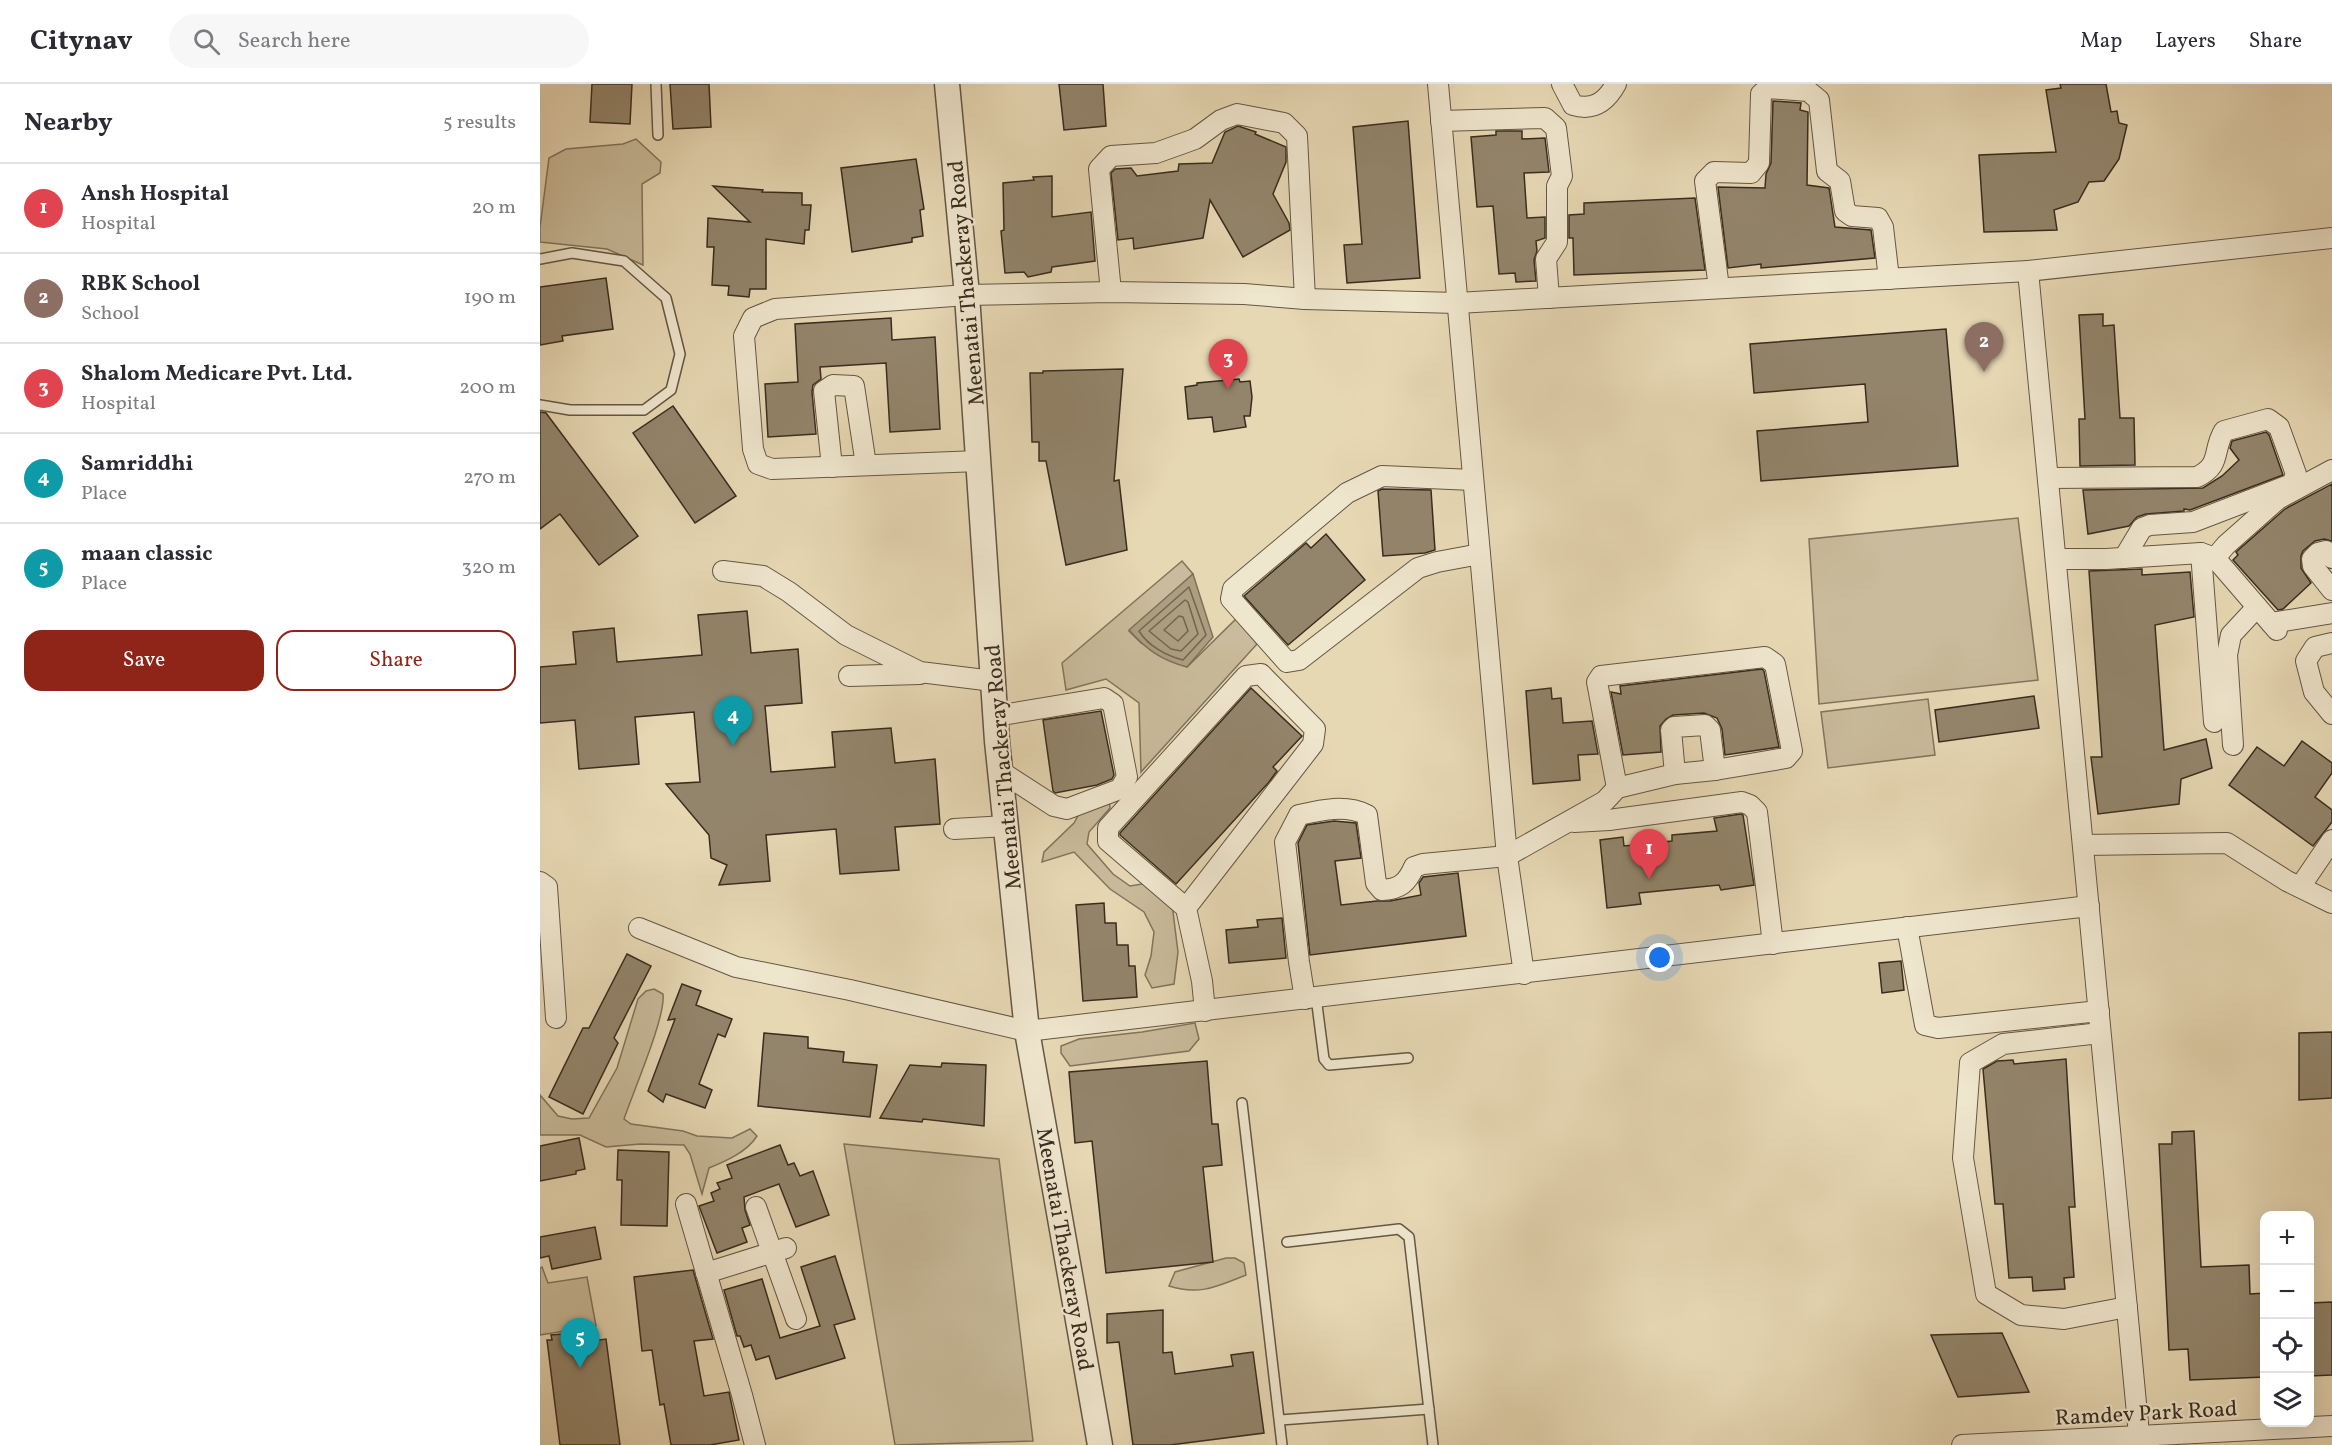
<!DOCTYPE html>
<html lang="en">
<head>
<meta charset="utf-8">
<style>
	:root { --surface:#fff; --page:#f7f7f7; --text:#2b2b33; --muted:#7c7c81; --line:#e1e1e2; --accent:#8f2418 }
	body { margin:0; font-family:Vollkorn,serif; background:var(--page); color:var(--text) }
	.controls { position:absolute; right:18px; bottom:18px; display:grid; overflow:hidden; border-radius:12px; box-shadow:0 6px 24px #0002 }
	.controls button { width:54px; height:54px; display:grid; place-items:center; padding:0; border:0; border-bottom:2px solid var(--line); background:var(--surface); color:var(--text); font:30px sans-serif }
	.you { position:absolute; left:1120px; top:874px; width:21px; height:21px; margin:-15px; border:4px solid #fff; border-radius:50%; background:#1a73e8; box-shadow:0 0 0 9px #1a73e833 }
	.badge { display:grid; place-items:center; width:39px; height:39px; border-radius:50%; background:var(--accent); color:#fff; font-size:20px; font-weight:700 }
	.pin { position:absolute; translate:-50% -50px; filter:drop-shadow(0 2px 3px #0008) }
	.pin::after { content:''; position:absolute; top:32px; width:21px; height:18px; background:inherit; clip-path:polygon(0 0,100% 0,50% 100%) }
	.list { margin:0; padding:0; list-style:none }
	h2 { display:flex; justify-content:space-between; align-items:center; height:78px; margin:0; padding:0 24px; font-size:26px }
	h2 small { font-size:20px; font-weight:400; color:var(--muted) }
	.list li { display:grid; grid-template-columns:39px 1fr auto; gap:18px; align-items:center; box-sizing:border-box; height:90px; padding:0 24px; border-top:2px solid var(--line) }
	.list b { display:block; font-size:22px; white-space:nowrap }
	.list p { margin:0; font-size:20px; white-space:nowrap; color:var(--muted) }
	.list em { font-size:20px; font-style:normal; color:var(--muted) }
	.actions { display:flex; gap:12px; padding:18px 24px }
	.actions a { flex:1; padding:14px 0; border:2px solid var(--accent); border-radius:18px; text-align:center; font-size:21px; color:var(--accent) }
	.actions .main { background:var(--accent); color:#fff }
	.icon { flex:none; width:33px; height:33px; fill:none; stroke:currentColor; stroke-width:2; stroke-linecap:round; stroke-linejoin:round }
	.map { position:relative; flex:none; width:1792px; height:1361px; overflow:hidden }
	header { display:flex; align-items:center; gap:36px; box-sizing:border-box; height:84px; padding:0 30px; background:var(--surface); border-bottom:2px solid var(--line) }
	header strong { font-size:28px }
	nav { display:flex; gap:33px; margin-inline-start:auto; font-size:21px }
	.search { width:420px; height:54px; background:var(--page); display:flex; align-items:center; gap:15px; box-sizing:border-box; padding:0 21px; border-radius:33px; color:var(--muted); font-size:22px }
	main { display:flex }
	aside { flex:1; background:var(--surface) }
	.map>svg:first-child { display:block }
</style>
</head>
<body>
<header>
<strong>Citynav</strong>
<div class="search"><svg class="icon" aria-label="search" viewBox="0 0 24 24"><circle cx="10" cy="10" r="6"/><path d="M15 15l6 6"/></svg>Search here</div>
<nav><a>Map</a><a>Layers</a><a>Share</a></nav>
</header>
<main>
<aside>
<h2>Nearby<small>5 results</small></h2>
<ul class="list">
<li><span class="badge" style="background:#e0444e">1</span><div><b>Ansh Hospital</b><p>Hospital</p></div><em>20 m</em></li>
<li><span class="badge" style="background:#8d6e63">2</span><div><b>RBK School</b><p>School</p></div><em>190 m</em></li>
<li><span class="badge" style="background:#e0444e">3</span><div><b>Shalom Medicare Pvt. Ltd.</b><p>Hospital</p></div><em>200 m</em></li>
<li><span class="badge" style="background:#0f9aa8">4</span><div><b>Samriddhi</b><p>Place</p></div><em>270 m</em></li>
<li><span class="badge" style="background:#0f9aa8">5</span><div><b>maan classic</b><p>Place</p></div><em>320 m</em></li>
</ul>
<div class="actions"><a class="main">Save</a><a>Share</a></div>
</aside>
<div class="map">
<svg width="1792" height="1361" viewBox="0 0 1792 1361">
	<rect width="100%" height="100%" fill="#e7d8b4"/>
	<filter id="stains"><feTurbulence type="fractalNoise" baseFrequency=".00333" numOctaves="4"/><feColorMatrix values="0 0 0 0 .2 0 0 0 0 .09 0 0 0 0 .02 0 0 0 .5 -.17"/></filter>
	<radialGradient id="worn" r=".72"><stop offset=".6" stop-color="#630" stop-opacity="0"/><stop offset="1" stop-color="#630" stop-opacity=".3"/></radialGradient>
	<!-- green -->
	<g fill="#c9bb9b" stroke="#81745d" stroke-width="1.5">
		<path d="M96,55l25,23 -1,11 -18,11 1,81 -36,-16 -67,-7v-15l9,-69 17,-9 57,-5z"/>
		<path d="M1478,434l20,162 -219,24 -10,-165z"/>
		<path d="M642,477l11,13 -64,57 12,12 46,24 50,-49 20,26 -116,128 -2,-69 -33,-24 -40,11 -4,-27z"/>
		<path d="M1388,615l7,56 -107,13 -7,-56z"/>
		<path d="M569,714l1,10 -21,24 -2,12 26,30 17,12 18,-3 23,13 7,56 -4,32 -22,4 -7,-13 6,-19 3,-24 -10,-20 -34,-23 -36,-37 -32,10 2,-10 30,-29 11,-20z"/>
		<path d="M114,905l9,5c3,23 -30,98 -39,125l7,5 52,7 14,5 35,2 18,-9 7,7c-10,16 -31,25 -48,32l-7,26 -12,-40 -6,-9 -44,-1 -34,3 -26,-12h-40v-40l18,21 14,3 17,-1 28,-50 21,-69 8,-8z"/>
		<path d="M655,939l4,16 -10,12 -119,15 -9,-13v-7l18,-7 63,-7z"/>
		<path d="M304,1060l155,15 34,282 -138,4z"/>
		<path d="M686,1174h9l9,5 2,12c-28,11 -46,21 -77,11l6,-14z"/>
		<path d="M2,1183l6,16 39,-6 9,49 -56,9v-67z"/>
	</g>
	<!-- water -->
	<path fill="#ac9e81" stroke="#7e705a" stroke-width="1.5" d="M653,490l20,63 -26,30c-26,-7 -40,-17 -58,-37z"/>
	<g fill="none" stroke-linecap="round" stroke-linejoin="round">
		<!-- shore -->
		<g stroke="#726550" stroke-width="1.5">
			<path d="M649,503l17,48 -23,25c-16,-4 -35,-14 -44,-29z"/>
			<path d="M645,516l3,2 10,32 -17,17 -10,-2 -22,-18z"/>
			<path d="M639,532l4,1 5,14 -10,10 -14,-11z"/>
		</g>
	</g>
	<!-- building -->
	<g fill="#93856c" stroke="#392c1f" stroke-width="1.5">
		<path d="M52,0h40l-2,40 -40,-2z"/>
		<path d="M130,0h39l2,43 -38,2z"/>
		<path d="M519,0h44l3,42 -42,4z"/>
		<path d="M1520,0h46l5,28 6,-1 2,12 8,2 -8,34 -15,22 -15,1 -11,20 -24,8 3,20 -73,2 -5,-77 77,-3 -10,-62 15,-2z"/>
		<path d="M1233,17l28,2 -1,7 8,2 -1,73 22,3 6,39 36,3 4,28 -114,10v-4l-33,4 -10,-81 47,1 1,-14 5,-11z"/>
		<path d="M868,37l12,157 -73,5 -3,-38 18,-1 -9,-117z"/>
		<path d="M698,42l18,6 -1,2 31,13v15l-13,32 16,29 1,7 -47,27 -33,-57 -7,38 -69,11 -1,-11 -15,2 -7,-67 4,-4 16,-1 6,8 41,-5 1,-7 33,-1 13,-31z"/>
		<path d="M956,47h26v8l23,-1 4,34 -25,1 3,45 18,-1v21l-9,3 1,10 -3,9 2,21 -20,1 -1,-9 -16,1 -6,-68 -16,1 -6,-70 25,-2z"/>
		<path d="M376,75l8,50 -4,1 3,26 -11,2v4l-60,10 -11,-84z"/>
		<path d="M512,92v41l39,-5 4,49 -43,6 -1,5 -23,5 -4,-5 -19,1 -4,-42 3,-1 -1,-47 31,-3 -1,-3z"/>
		<path d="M173,102l50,4 -1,2 40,1v12h9l-2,25h-4l-1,14 -38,-5v50h-16l-1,8 -21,-2 1,-9 -17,-1 2,-38h-7l1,-29 42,4z"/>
		<path d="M1155,114l10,72 -131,5 -1,-37h-4v-23l15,-1v-11z"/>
		<path d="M66,194l7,51 -51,7 1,5 -23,4v-58z"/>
		<path d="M1563,230v12l11,-1 6,93h14l1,47 -55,1 -1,-47h6l-6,-104z"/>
		<path d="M351,234l1,22 43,-3 5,92 -50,3 -4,-69 -66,4 1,12 -8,6 -1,7 4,42 -48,3 -3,-53 33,-2 -3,-58z"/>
		<path d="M1406,245l12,137 -197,15 -4,-50 111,-9 -3,-38 -111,9 -4,-49z"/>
		<path d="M583,285l-9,112 5,-1 8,70 -61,15 -20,-104h-7v-19h-7l-2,-69h13v-2z"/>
		<path d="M699,295l1,3 10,-1 2,16 -2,19h-6l2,11 -32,5 -2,-15 -24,2 -3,-32 12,-2v-2z"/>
		<path d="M133,322l63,90 -41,27 -62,-90z"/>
		<path d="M0,328l6,1 92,123 -39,29 -39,-51 -20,15z"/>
		<path d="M1726,348l3,3 14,40 -93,35 -6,-1v2l-38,3 -9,3 -8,9 -41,8 -5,-44 120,-2 19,-12 17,-16 -9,-12 2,-7z"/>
		<path d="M1792,400v57l-8,-2 -9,2 -12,10 -2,5v12l10,15 -28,26 -5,1 -45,-50 5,-5 -2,-3 49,-43z"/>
		<path d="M842,405l49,1 4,60 -10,3 -42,3 -5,-65z"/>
		<path d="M786,450l39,46 -77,65 -44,-49 62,-53 5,5z"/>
		<path d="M1602,485v6l48,-3 4,45 -39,8 9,125 42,-11 6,29 -31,11 -2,25 -81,10 -7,-57h11l-13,-186z"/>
		<path d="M207,527l4,42 47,-4 4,54 -37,3 6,66 64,-5 -3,-35 59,-4 4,35 40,-4 5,65 -45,3 4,43 -59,4 -4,-45 -70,6 4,46 -51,4 8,-20 -16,-7 -2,-23 -43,-51 34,-2 -6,-70 -59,5 4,47 -60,5 -4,-49 -35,3v-56l36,-3 -3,-32 41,-4 3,34 85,-7 -4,-40z"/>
		<path d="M1222,585l2,2 15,76 -54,8 -3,-26 -5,-11 -13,-5 -31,2 -7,4 -6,7 1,26 -38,3 -12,-63 10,2 -1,-8z"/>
		<path d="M711,604l51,48 -29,31 4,4 -8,11 -93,102 -56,-49v-2z"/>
		<path d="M1011,604l1,11 9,-1 2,25 29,-2 6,33 -20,1 2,25 -47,4 -7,-93z"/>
		<path d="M1494,612l5,32 -100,14 -4,-32z"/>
		<path d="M561,627l13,64 -2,4 -15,6 -42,8 -2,-2 -10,-71z"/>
		<path d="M1762,657l30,22v10l-17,24 17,13v12l-19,24 -84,-61 28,-38 27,19z"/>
		<path d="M1201,730l2,1 11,70 -33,5 -2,-5 -80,8 2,11 -34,4 -7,-68 23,-3 1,9 48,-5v-6l45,-4 -3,-13z"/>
		<path d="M794,737l22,2 5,35 -26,3 6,44 36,-4h13l31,-6 -2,-12 4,-6 35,-4 8,63 -156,19 -12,-112 9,-18z"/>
		<path d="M564,819l1,20h11l1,22h11l1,21h6l2,31 -54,4 -7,-96z"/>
		<path d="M742,834l4,40 -57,5 -3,-33 32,-3 -1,-7z"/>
		<path d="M87,870l24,12 -37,72 4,5 -35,71 -34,-17 34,-69h6z"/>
		<path d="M1361,877l3,29 -22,3 -3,-30z"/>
		<path d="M142,900l19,7 -5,14 36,14 -7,18 -7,-3 -19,50 13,6 -7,18 -39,-14 -3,8 -15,-11 27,-72 -7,1z"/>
		<path d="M1792,948v66l-33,2v-67z"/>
		<path d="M224,949l44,4v11l36,4 -1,10 34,3 -7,52 -112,-11z"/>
		<path d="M1526,975l9,148h-6l5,70 -10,1 1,11 -32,2 -1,-14 -23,1 -6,-74h-8l-12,-135 14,-8 16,-1 1,4z"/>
		<path d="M667,977l5,63h6l4,41 -19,2 10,95 -107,11 -14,-132 -17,2 -6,-71z"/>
		<path d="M402,979l44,2 -2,61 -61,-7 -1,3 -42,-4 30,-53 31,2z"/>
		<path d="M1654,1047l7,136 48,-2 1,29 15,-1v84l-75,3 -2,-31 -19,1 -10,-206h13v-12z"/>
		<path d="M39,1054l6,31 -9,2v3l-36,7v-35z"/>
		<path d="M240,1061l8,20 6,-2 6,13 13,-5 16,44 -33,12 -17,-43 -35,13 1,13 5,15 -8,3 5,14 -30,11 -18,-47 15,-5 -3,-8 9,-4 -3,-6 15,-5 -5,-13z"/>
		<path d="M78,1066l51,2 -2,74 -46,-1 1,-45h-5z"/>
		<path d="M55,1143l6,32 -49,10 -3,-13 -9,2v-21z"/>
		<path d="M295,1172l20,63 -21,6 11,33 -69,21 -7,-23 -13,4 -5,-15 -7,2 -4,-11h-3l-13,-46 38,-11 18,59 40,-12 -19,-59z"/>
		<path d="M153,1186l20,69 -19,2 10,55 25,-4 10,48 -29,5h-39l-7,-41 -4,1 -8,-55 -10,1 -8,-74z"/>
		<path d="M1792,1218v73l-22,1v-73z"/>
		<path d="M623,1226v43l9,-1 3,22 58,-8 -2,-11 22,-3 11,81 -94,12h-37l-14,-103 -12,1v-29z"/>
		<path d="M35,1249v3l18,-2v7l13,-2 14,106h-60l-13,-105h5l-1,-5z"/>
		<path d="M1462,1249l27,59 -71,5 -27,-62z"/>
	</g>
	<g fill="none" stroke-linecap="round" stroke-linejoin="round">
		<defs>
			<g id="service">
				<path d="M116,0l2,51"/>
				<path d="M0,175l32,-6 52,8 42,37 14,56 -9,36 -27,20h-74l-30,-5"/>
				<path d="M776,913l8,62 5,6 79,-7"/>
				<path d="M702,1019l40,342"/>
				<path d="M747,1158l112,-13 10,8 24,208"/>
				<path d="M740,1336l149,-11"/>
			</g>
			<g id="minor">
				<path d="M898,0l69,772 17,118"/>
				<path d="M1022,0l11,21c20,6 33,-3 43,-21"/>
				<path d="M901,37l104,-3 11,10 6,48 -5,10v56l-11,17 3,39"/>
				<path d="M1488,187l112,1174"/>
				<path d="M1179,204l-14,-107 9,-9 37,1 8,-10 2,-69 7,-6 40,3 11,9 8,71 13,10 5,30 7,5 26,2 5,9 6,52"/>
				<path d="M571,208l-12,-123 12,-13 45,-3 39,-14 26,-19 16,-6 47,9 13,13 8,163"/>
				<path d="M439,377l-207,8 -14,-5 -5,-15 -9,-113 9,-18 22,-9 192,-14 144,-3 133,2 61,5 152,4 571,-32 304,-33"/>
				<path d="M292,383l-8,-76 9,-6 21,1 12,79"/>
				<path d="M1508,394l149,-1c25,-12 15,-26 27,-46l44,-12 11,8 17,47 -4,10 -99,38 -43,3 -8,3 -18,30"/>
				<path d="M933,396l-91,-4 -35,17 -114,96 -2,10 56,63 12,-2 119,-92 19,-6 43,-8"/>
				<path d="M1661,469l13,169"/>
				<path d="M1675,474l11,-13 52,-46 54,-29"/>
				<path d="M1792,474l-6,-7 -8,2 -6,6 1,7 19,24"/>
				<path d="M1516,475h50l95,-6 14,5 62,72"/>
				<path d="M183,487l40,5 26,16 57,43 74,37 73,9"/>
				<path d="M1731,539l61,-10"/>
				<path d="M1792,559l-17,4 -9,14 8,31 18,22"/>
				<path d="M309,592l71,-2"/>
				<path d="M456,632l108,-18 9,6 14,73 -7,12 -53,20 -13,-3 -54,-35"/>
				<path d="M1693,661l-6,-90 4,-20 26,-28"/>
				<path d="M1135,690l-4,-44 3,-3 31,-2 5,5 5,40"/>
				<path d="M1034,738l35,-2 133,-18 8,3 7,7 16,132"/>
				<path d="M414,745l52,-3"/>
				<path d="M1543,761l144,-2 60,38 45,22"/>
				<path d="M0,798l7,5 9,131"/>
				<path d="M1760,803l32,-47"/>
				<path d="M646,824l127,-164 2,-15 -54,-55 -15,2 -138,152v13l78,67 16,73 3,30"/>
				<path d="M1367,843l18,98 13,3 161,-17"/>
				<path d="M99,844l97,39 114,23 177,41 1062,-125"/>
				<path d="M765,915l-6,-37 -14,-120 14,-27c22,-5 47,-11 68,0l9,68 6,7c18,-1 25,-7 32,-23l9,-3 84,-8 98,-55 12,-13 58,-14 40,-4 71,-12 6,-7 -17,-87 -10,-7 -164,19 -4,6 20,106"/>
				<path d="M1560,949l-97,11 -33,19 -7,95 23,136 35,21 43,4 63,-12"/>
				<path d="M146,1120l56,191 13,50"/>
				<path d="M216,1123l40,112"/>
				<path d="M166,1189l80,-25"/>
				<path d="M1422,1361l370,-19"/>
			</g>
			<path id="tertiary" d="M407,0l20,211 30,446 30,290 73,414"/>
		</defs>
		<!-- service casing -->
		<use href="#service" stroke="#645744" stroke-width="12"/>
		<!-- minor casing -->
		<use href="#minor" stroke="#645744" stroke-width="22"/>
		<!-- tertiary casing -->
		<use href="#tertiary" stroke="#645744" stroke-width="27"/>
		<!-- service -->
		<use href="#service" stroke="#efe6ce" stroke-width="9"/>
		<!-- minor -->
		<use href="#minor" stroke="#efe6ce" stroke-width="20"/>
		<!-- tertiary -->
		<use href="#tertiary" stroke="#efe6ce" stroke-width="24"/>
	</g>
	<g text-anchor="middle" stroke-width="4.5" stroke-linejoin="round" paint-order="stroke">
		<!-- street labels -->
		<g font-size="22" fill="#392c1f" stroke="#efe6ce">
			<text transform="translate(425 199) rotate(-95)" y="8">Meenatai Thackeray Road</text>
			<text transform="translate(462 683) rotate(-95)" y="8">Meenatai Thackeray Road</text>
			<text transform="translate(526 1165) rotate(80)" y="8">Meenatai Thackeray Road</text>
			<text transform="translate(1606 1328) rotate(-3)" y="8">Ramdev Park Road</text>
		</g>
	</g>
	<rect width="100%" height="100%" filter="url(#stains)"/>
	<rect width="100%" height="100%" fill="url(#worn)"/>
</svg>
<div class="controls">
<button>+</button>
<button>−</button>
<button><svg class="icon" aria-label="locate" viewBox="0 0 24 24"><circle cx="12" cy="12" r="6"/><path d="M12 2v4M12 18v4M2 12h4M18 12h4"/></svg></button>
<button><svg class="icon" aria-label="layers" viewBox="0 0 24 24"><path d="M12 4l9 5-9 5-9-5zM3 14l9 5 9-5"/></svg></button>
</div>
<div class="you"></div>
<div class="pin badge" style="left:1109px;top:795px;background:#e0444e">1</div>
<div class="pin badge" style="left:1444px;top:288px;background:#8d6e63">2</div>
<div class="pin badge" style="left:688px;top:305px;background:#e0444e">3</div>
<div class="pin badge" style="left:193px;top:662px;background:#0f9aa8">4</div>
<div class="pin badge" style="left:40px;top:1284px;background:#0f9aa8">5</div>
</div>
</main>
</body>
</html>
